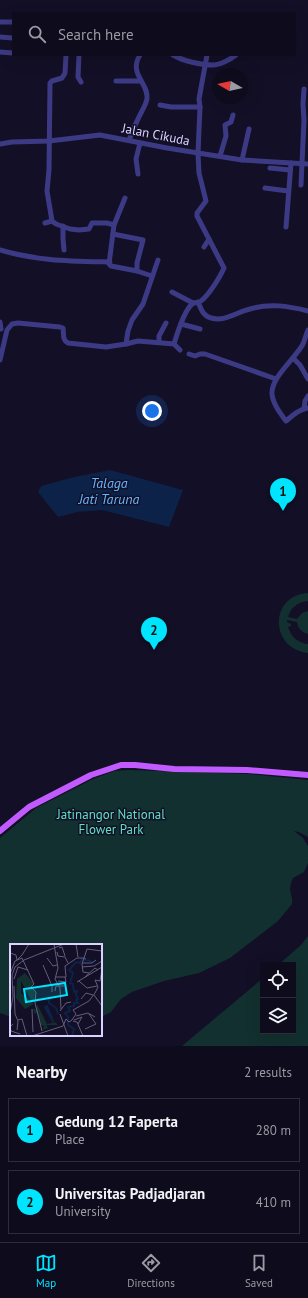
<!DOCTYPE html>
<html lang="en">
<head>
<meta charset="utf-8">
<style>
	:root { --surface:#0e0b1c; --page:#171425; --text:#f1f3f6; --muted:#9b9ba3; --line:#2e2b3b; --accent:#00e5ff }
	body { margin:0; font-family:"PT Sans",sans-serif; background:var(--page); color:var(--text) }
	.controls { position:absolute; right:12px; bottom:12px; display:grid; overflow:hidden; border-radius:0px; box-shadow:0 4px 16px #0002 }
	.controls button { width:36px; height:36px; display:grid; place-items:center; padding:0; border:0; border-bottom:1px solid var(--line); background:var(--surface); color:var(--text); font:20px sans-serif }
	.compass { position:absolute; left:212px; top:68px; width:36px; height:36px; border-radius:50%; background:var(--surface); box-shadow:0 4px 16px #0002; rotate:279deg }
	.you { position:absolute; left:152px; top:411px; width:14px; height:14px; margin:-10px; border:3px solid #fff; border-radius:50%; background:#1a73e8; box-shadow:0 0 0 6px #1a73e833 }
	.badge { display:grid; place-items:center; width:26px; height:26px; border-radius:50%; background:var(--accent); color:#111; font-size:13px; font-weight:700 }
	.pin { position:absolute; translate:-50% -33px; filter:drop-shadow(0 1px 2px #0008) }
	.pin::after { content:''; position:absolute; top:21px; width:14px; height:12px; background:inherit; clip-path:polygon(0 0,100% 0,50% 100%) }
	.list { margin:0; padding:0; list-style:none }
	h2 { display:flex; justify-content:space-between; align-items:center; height:52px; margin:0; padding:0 16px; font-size:17px }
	h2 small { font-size:13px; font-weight:400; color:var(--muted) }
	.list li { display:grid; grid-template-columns:26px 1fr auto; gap:12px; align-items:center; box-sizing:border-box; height:64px; margin:0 8px 8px; padding:0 8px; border:1px solid var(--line); border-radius:0px }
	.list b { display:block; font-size:15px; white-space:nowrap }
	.list p { margin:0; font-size:13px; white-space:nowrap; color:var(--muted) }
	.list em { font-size:13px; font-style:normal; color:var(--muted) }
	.icon { flex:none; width:22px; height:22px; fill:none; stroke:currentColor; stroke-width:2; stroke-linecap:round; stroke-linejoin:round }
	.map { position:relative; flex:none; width:308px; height:1046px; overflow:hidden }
	.search { position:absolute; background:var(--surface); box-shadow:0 4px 16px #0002; left:12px; right:12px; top:12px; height:44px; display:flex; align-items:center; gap:10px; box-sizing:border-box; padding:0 14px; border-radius:0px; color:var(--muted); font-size:15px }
	.sheet { height:196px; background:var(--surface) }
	nav { display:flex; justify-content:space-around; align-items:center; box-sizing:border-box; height:56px; border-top:1px solid var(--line); background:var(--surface); font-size:11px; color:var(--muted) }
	nav a { display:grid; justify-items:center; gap:2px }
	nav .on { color:var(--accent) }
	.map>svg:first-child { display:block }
</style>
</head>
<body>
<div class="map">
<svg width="308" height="1046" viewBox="0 0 308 1046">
	<rect width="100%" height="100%" fill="#130f26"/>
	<!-- green -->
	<g fill="#12302f">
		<path d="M308,593v8c-10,1 -17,6 -20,16l9,2 5,-6 6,-2v23c-7,-2 -10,-6 -11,-12l-10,-2v2l4,2v2l-3,1c3,10 10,16 20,17v9h-1c-38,-6 -37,-58 1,-60z"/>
		<path d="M130,770l119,4 59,6v57l-9,-5 -5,-1 9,7 5,8v17l-4,9 -11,6 -2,5 -1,6 2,10v5l-14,17 -48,37 -31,15 -35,8 -32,11 -11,7 -10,13 -10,5v-72h-90v72l-11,-4v-175l36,-30 57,-29 21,-8z"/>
		<path d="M308,936v110h-126l81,-68v53h30v-66h-15l23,-20z"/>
	</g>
	<!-- water -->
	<path fill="#0c2248" d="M110,470l73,20 -14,37 -67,-17 -25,2 -19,5 -20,-25 3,-6 33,-9z"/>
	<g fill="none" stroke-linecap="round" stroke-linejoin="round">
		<!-- minor -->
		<g stroke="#3d3a85" stroke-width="5">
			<path d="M0,22h13"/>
			<path d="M0,37l13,1"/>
			<path d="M0,52l13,1"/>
			<path d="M66,55l-1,18 -3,5 -10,3 -2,2 -1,87 -2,21 5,30 4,3 14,5 9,1 10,-1 3,-6h15l7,2 -5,39 2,2 26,5"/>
			<path d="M79,55l-1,22 3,5"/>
			<path d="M173,55c10,6 28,10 40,10 7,0 18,-6 23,-10"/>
			<path d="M116,81h25"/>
			<path d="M160,105l11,2h29l-2,46 1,20 7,28 -9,12v3l27,52c-4,9 -15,27 -23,33 -3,2 -6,1 -9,3 -7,6 -15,30 -18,40"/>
			<path d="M200,107l-1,-8 8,-44"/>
			<path d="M129,140c4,-10 8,-20 13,-29 2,-4 4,-7 5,-12 2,-16 -19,-25 -7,-44"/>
			<path d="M0,144l12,-2 37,-1 51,-6 67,13 75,12 66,4"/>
			<path d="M220,156l6,-20 -1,-11 6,-3 2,-7"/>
			<path d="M242,160l7,-31"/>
			<path d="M270,168l20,2"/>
			<path d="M138,174l-2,-15 4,-16"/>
			<path d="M301,185l3,-65 -1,-16 1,-15"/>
			<path d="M265,188l23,3"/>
			<path d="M45,223l7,-2"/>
			<path d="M114,225l11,-27"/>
			<path d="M63,226v13l1,11"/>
			<path d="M286,227l5,-64"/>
			<path d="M113,234l30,6 -6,23v8l15,5"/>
			<path d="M204,247l5,-8"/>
			<path d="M0,250c37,11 71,11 110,12"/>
			<path d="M172,292l21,11"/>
			<path d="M198,302c3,7 5,14 13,16 14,4 26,-6 39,-9 20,-6 38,-3 58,2"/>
			<path d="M0,322l1,7"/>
			<path d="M181,324l19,5"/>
			<path d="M308,330c-2,4 -3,10 -5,14 -8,15 -32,33 -31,50 1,10 8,19 14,27 6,-5 13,-12 22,-13"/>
			<path d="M159,342v-6l7,-13"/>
			<path d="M126,344l2,-13 4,-11 11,-16 15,-44"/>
			<path d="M189,354l6,2 5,-2h5l71,25"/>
			<path d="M293,358l7,7 8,14"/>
			<path d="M0,360l7,-30 5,-6 6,-1 42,4 3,1c1,6 -1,12 5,15l38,4 20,-3 12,-3 36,3 6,6"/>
			<path d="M304,409l1,-8 3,-5"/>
		</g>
		<!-- major -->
		<path stroke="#c25bff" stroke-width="6" d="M0,831l29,-24 62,-32 30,-10h14l39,4 73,1 61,5"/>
	</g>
	<g text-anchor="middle" stroke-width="3" stroke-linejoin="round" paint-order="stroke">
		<!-- street labels -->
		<g font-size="13" fill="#d9d4ff" stroke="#130f26">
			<text transform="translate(156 134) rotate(11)" y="5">Jalan Cikuda</text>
		</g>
		<!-- park labels -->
		<g font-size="13" fill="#5fe0c0" stroke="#130f26">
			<text x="111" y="819">Jatinangor National<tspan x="111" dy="15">Flower Park</tspan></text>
		</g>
		<!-- water labels -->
		<g font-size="14" font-style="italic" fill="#62b6ff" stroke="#130f26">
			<text x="109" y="488">Talaga<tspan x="109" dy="16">Jati Taruna</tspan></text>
		</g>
	</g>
	<!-- overview -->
	<g transform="translate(10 944)">
		<rect width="92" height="92" fill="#130f26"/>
		<path d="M15,29l9,11 -3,2 4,6 -1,8h-3l-10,-19v12l13,11 -9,5 -9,-11 1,-19zM27,60l10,20 5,-1v-2l3,-2 -3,5 3,-2 3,3h-12l2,3 -5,2 1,-4 -3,-1 -4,-13 -2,2 -2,-4 1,-2 2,3z" fill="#12302f"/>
		<path fill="none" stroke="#0c2248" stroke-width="2" d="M39,54v5l7,5 2,6M37,62l5,12v2l-7,-13zM62,92l2,-7 -6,-4v-8l-3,-4 5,-2 -2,-4 6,-1v-3h4l-2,-3 2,-1 -2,-4 1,-4 -3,1 -1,-8 -3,-1 3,-10 -4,-3 7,-8 4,1 2,-4 11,3"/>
		<path fill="none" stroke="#625e7d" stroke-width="1" d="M44,0l4,24 -3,11 5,9 1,21M66,0l2,13M49,4l3,-1 3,9M47,8l1,4 7,1 3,6M0,9l6,2 1,5 5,-5M12,11l7,-11M12,14l12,26 -3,3 5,5 -1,11 7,28M37,14l6,8 4,-1M76,15l-2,-1 -2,6 1,8 6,1M73,19h9l4,-3M33,21l9,21v6M72,23l12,-1 8,-5M0,30l5,-13 7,-3M46,33h10l-1,-11 12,-8h7l3,-9 15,2M75,33l10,-9 3,2M4,35l4,-12 10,3M48,37l8,1 -1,-5M69,37l8,7 10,-2M67,38l25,-15M4,42l1,28M45,47l1,-5h8M84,51l8,11M71,55l5,-6 7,2M22,65l1,23M50,67l6,-8 5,-1M0,69l3,-16 -1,-22 3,-8 9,-7 40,-16M5,70l3,7 -1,9M50,70l8,22M66,72l12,-3 7,4M8,76l4,-1 5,17M64,76l8,-3 -4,7M63,77l4,1 6,14M3,80l-3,3 1,4 9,3M75,85l11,-5 -7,-10M22,92l31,-10 3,-7 3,3 3,-2 4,-6 -3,-4 16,-9 6,-8 3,-6 -3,-7 5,1 2,-12"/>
		<path fill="#00e5ff" fill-opacity="0.15" stroke="#00e5ff" stroke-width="2" d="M55,39l2,12 -41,7 -2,-13z"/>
		<rect width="92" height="92" fill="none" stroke="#d9d4ff" stroke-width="2"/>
	</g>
</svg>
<div class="controls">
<button><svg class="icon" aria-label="locate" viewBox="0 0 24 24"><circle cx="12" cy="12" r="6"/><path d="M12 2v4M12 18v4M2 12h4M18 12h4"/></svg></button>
<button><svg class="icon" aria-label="layers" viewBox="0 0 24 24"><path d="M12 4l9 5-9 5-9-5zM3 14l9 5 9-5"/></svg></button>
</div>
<svg class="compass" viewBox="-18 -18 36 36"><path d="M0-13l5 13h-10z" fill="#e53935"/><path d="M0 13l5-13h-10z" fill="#9b9ba3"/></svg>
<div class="you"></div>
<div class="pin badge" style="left:283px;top:511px">1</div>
<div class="pin badge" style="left:154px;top:650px">2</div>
<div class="search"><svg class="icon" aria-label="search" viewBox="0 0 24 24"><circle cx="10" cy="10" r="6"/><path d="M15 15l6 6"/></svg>Search here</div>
</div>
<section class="sheet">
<h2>Nearby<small>2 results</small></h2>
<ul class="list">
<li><span class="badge">1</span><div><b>Gedung 12 Faperta</b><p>Place</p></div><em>280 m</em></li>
<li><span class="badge">2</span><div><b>Universitas Padjadjaran</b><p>University</p></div><em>410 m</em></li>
</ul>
</section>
<nav>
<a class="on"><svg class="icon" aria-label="map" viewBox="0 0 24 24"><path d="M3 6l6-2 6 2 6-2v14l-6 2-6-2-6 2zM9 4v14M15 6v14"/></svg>Map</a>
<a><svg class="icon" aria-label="directions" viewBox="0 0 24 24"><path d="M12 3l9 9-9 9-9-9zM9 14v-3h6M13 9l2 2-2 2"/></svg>Directions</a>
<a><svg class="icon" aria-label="saved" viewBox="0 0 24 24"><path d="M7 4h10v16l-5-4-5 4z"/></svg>Saved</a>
</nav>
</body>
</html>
